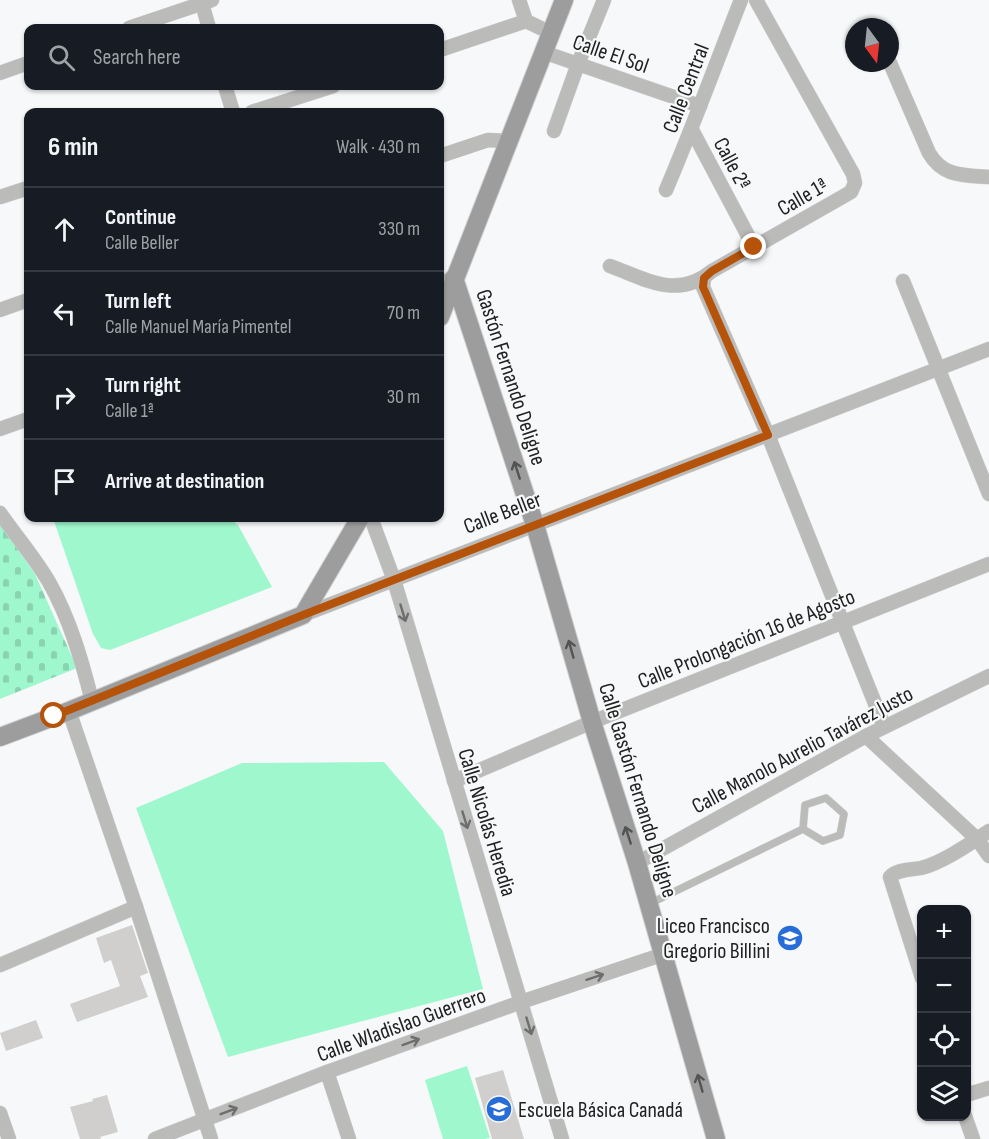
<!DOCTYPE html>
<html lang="en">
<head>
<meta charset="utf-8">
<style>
	:root { --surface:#171b24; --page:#242831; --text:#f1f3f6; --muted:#9ea1a6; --line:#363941 }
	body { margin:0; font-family:"Sofia Sans Condensed",sans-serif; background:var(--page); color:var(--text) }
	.controls { position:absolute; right:18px; bottom:18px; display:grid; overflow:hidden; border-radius:12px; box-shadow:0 2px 4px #0004 }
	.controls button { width:54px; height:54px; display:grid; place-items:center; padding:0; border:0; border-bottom:2px solid var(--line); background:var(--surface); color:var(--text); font:30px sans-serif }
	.compass { position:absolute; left:845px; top:18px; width:54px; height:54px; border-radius:50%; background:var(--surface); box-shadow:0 2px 4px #0004; rotate:165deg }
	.stop { position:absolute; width:18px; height:18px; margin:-14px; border:4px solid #b45309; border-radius:50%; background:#fff }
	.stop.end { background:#b45309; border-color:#fff; box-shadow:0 2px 6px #0008 }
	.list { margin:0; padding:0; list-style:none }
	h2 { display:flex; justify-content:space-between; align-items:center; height:78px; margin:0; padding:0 24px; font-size:26px }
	h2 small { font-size:20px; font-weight:400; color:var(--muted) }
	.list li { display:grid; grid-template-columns:39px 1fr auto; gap:18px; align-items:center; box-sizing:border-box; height:84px; padding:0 24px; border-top:2px solid var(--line) }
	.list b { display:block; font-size:22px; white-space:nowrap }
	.list p { margin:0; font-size:20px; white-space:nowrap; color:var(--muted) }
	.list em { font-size:20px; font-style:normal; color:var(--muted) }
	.icon { flex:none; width:33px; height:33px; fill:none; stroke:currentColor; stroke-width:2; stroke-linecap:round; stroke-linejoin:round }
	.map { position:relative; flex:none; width:989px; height:1139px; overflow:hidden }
	.search { position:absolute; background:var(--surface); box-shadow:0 2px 4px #0004; left:24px; top:24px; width:420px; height:66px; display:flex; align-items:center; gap:15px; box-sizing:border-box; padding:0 21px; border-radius:12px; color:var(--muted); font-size:22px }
	.panel { position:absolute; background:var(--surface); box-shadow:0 2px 4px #0004; left:24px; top:108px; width:420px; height:414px; border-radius:12px }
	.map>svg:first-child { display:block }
</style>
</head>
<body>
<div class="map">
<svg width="989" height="1139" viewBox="0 0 989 1139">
	<defs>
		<pattern id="cemetery-stones" width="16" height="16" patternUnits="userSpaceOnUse" patternTransform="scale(1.5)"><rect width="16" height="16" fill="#9ff7cd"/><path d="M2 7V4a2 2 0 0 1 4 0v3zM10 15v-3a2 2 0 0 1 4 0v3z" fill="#89d3b0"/></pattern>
	</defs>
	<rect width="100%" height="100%" fill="#f7f8f9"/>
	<!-- grass -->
	<g fill="#9ff7cd">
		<path d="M53,518h176l9,7 34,62 -162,63 -9,-2 -8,-14z"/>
		<path d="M384,762l59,69 40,158 -255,68 -92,-249 106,-45z"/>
		<path d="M467,1066l23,72 -5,1h-42l-18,-59z"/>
	</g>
	<!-- cemetery -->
	<path fill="url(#cemetery-stones)" d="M0,523l35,51 42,94 -77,31z"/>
	<!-- building -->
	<g fill="#d0cfce">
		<path d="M132,925l16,48 -8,3 8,21 -71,25 -7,-18 50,-18 -9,-26 -7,3 -8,-25z"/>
		<path d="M36,1020l7,18 -37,13 -6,-18z"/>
		<path d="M503,1070l21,69h-32l-17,-61z"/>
		<path d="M107,1095l11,37 -18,5 1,2h-21l-10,-32 23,-6 -1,-2z"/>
	</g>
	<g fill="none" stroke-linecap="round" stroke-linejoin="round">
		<defs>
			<g id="lane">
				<path d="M826,798l18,16 -4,21 -17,6 -20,-12 2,-24z"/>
				<path d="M649,904l154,-75"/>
			</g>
			<g id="street">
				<path d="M201,0l8,28"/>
				<path d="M519,0l7,21"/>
				<path d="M129,28l83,-28"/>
				<path d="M440,50l86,-29 25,12"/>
				<path d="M543,52l157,54"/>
				<path d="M890,63l39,90c14,24 34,22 60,24"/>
				<path d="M0,73l28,-10"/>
				<path d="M225,86l8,26"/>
				<path d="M252,112l81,-26"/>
				<path d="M692,130l62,117"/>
				<path d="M554,131l24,-67 26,-64"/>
				<path d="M440,156l48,-16 20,1"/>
				<path d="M666,190c27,-63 50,-127 75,-190"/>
				<path d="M0,197l28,-9"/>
				<path d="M610,266c36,13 67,34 102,5l139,-79 4,-9 -2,-9 -97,-174"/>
				<path d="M704,278l-1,9 65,148 116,291"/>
				<path d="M903,281l86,213"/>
				<path d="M440,283l14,-5"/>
				<path d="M0,310l28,-10"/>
				<path d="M0,429l28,-10"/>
				<path d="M0,513c16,23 35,45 49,69 21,37 33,79 43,119"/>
				<path d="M371,518l23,62 168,559"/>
				<path d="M303,615l686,-266"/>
				<path d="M69,711l67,196 75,232"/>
				<path d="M866,736l111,103 12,17"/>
				<path d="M454,781l138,-59 397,-158"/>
				<path d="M637,863l229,-127 123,-60"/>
				<path d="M0,965l136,-58"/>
				<path d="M922,978l-32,-101c7,-8 21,-7 31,-9 21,-5 50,-25 68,-37"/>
				<path d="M327,1072l22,67"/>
				<path d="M966,1095l23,-7"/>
				<path d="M0,1113l9,26"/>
				<path d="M965,1116l8,23"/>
				<path d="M155,1139l172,-67 194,-70 143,-48"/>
			</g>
			<g id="secondary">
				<path d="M454,278l81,247 57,197 45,141 79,276"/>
				<path d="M440,317l124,-317"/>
				<path d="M0,737l69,-26 234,-96 57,-97"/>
			</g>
		</defs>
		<!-- lane casing -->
		<use href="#lane" stroke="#d0d1d2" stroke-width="8"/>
		<!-- street casing -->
		<use href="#street" stroke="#d0d1d2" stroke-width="15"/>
		<!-- secondary casing -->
		<use href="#secondary" stroke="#d0d1d2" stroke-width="20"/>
		<!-- lane -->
		<use href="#lane" stroke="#bbbbba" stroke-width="7"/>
		<!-- street -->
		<use href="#street" stroke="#bbbbba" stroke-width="14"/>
		<!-- secondary -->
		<use href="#secondary" stroke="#9e9d9d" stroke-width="18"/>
	</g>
	<!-- one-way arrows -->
	<defs><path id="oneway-shaft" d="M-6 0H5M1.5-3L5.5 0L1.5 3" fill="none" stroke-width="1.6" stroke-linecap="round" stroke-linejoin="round" transform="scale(1.5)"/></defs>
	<g stroke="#525353">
		<use href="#oneway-shaft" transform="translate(517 470) rotate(-108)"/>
		<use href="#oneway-shaft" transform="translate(571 649) rotate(-106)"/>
		<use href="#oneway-shaft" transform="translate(628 835) rotate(-108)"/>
		<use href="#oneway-shaft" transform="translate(700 1083) rotate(-106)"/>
	</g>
	<g stroke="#6e6e6e">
		<use href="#oneway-shaft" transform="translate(403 613) rotate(73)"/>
		<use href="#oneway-shaft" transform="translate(465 820) rotate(73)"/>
		<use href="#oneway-shaft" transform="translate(595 977) rotate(-18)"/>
		<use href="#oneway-shaft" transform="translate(529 1026) rotate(73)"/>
		<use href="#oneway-shaft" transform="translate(411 1042) rotate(-20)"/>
		<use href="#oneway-shaft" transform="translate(229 1111) rotate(-21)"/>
	</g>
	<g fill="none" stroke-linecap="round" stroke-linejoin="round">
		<!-- route -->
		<path stroke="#b45309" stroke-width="8" d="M54,716l249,-101 465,-180 -65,-148 1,-9 8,-7 42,-24"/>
	</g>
	<!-- icons -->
	<defs>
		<symbol id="school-disc" viewBox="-11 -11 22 22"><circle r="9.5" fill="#266dd9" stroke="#f7f8f9"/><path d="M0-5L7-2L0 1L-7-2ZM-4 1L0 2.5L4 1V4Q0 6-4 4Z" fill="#fff"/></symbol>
	</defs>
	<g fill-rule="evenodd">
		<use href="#school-disc" x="775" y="923" width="30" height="30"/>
		<use href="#school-disc" x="484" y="1094" width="30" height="30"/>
	</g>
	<g text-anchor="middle" stroke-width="4.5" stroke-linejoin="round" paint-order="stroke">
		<!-- street labels -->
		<g font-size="22" fill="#202121" stroke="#f7f8f9">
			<text transform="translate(611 53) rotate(19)" y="8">Calle El Sol</text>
			<text transform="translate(685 88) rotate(-69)" y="8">Calle Central</text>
			<text transform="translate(733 163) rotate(62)" y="8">Calle 2ª</text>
			<text transform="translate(802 196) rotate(-30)" y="8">Calle 1ª</text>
			<text transform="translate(512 377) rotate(72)" y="8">Gastón Fernando Deligne</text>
			<text transform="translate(502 512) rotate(-21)" y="8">Calle Beller</text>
			<text transform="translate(746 638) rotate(-22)" y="8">Calle Prolongación 16 de Agosto</text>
			<text transform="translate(802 749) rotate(-28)" y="8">Calle Manolo Aurelio Tavárez Justo</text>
			<text transform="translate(639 790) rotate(73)" y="8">Calle Gastón Fernando Deligne</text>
			<text transform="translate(488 822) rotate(73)" y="8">Calle Nicolás Heredia</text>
			<text transform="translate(401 1024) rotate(-20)" y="8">Calle Wladislao Guerrero</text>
		</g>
		<!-- poi labels -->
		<g font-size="22" fill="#202121" stroke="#f7f8f9" text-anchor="end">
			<text x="770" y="933">Liceo Francisco<tspan x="770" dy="25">Gregorio Billini</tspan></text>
			<text x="518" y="1117" text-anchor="start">Escuela Básica Canadá</text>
		</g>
	</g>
</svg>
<div class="controls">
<button>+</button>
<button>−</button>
<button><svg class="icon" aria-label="locate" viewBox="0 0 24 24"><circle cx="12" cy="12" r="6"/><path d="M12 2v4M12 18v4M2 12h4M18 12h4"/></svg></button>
<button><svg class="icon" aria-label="layers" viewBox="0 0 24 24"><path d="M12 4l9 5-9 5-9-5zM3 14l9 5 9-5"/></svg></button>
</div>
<svg class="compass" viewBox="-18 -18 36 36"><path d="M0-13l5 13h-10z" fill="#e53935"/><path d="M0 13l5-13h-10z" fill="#9ea1a6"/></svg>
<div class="stop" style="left:54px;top:716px"></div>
<div class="stop end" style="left:754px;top:247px"></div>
<div class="search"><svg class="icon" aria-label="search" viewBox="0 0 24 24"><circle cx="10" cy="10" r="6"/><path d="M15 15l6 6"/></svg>Search here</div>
<section class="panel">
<h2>6 min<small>Walk · 430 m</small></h2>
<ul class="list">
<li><svg class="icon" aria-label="ahead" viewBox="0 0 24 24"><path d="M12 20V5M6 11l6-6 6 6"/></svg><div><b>Continue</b><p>Calle Beller</p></div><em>330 m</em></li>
<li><svg class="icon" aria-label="left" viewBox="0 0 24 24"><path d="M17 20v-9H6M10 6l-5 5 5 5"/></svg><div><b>Turn left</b><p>Calle Manuel María Pimentel</p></div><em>70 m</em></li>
<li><svg class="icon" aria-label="right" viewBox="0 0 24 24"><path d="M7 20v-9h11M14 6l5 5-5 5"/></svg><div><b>Turn right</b><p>Calle 1ª</p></div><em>30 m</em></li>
<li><svg class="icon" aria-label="arrive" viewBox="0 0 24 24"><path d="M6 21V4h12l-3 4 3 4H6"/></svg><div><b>Arrive at destination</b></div></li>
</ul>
</section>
</div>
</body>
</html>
